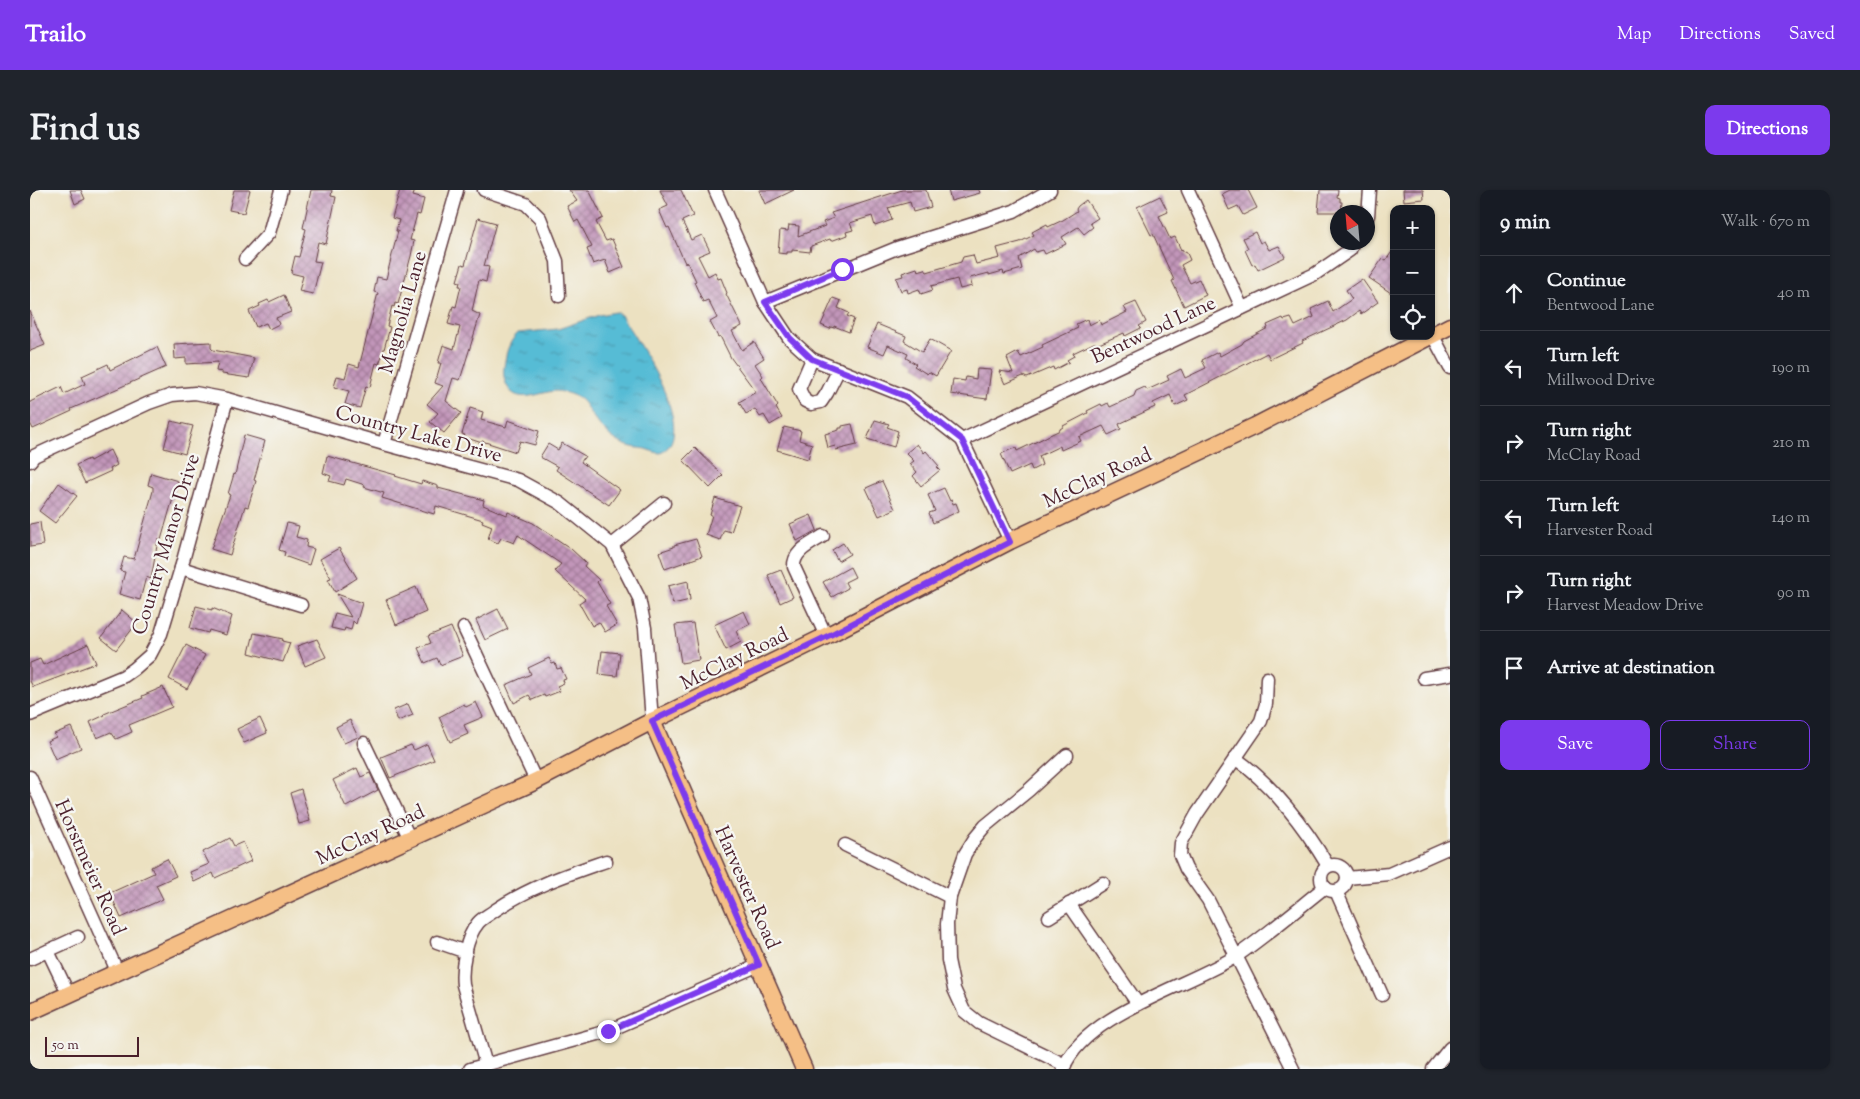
<!DOCTYPE html>
<html lang="en">
<head>
<meta charset="utf-8">
<style>
	:root { --surface:#171b24; --page:#20242c; --text:#f1f3f6; --muted:#9ea1a6; --line:#363941; --accent:#7c3aed }
	body { margin:0; font-family:"Sorts Mill Goudy",serif; background:var(--page); color:var(--text) }
	.controls { position:absolute; right:15px; top:15px; display:grid; overflow:hidden; border-radius:10px; box-shadow:0 1px 4px #0004 }
	.controls button { width:45px; height:45px; display:grid; place-items:center; padding:0; border:0; border-bottom:1px solid var(--line); background:var(--surface); color:var(--text); font:25px sans-serif }
	.compass { position:absolute; left:1300px; top:15px; width:45px; height:45px; border-radius:50%; background:var(--surface); box-shadow:0 1px 4px #0004; rotate:334deg }
	.scale { position:absolute; left:15px; bottom:12px; width:94px; box-sizing:border-box; padding-left:5px; border:2px solid #4a1f2b; border-top:0; font-size:14px; line-height:18px; white-space:nowrap; color:#4a1f2b; -webkit-text-stroke:4px #f6f6f2; paint-order:stroke }
	.stop { position:absolute; width:15px; height:15px; margin:-11px; border:4px solid #7c3aed; border-radius:50%; background:#fff }
	.stop.end { background:#7c3aed; border-color:#fff; box-shadow:0 1px 5px #0008 }
	.list { margin:0; padding:0; list-style:none }
	h2 { display:flex; justify-content:space-between; align-items:center; height:65px; margin:0; padding:0 20px; font-size:21px }
	h2 small { font-size:16px; font-weight:400; color:var(--muted) }
	.list li { display:grid; grid-template-columns:32px 1fr auto; gap:15px; align-items:center; box-sizing:border-box; height:75px; padding:0 20px; border-top:1px solid var(--line) }
	.list b { display:block; font-size:19px; white-space:nowrap }
	.list p { margin:0; font-size:16px; white-space:nowrap; color:var(--muted) }
	.list em { font-size:16px; font-style:normal; color:var(--muted) }
	.actions { display:flex; gap:10px; padding:15px 20px }
	.actions a { flex:1; padding:11px 0; border:1px solid var(--accent); border-radius:10px; text-align:center; font-size:18px; color:var(--accent) }
	.actions .main { background:var(--accent); color:#fff }
	.icon { flex:none; width:28px; height:28px; fill:none; stroke:currentColor; stroke-width:2; stroke-linecap:round; stroke-linejoin:round }
	.map { position:relative; flex:none; width:1420px; height:879px; overflow:hidden; border-radius:10px }
	header { display:flex; align-items:center; gap:30px; box-sizing:border-box; height:70px; padding:0 25px; background:var(--accent); color:#fff }
	header strong { font-size:24px }
	nav { display:flex; gap:28px; margin-inline-start:auto; font-size:18px }
	.intro { display:flex; align-items:center; justify-content:space-between; box-sizing:border-box; height:120px; padding:0 30px }
	h1 { margin:0; font-size:35px }
	.button { padding:12px 22px; border-radius:10px; background:var(--accent); color:#fff; font-size:18px; font-weight:700 }
	main { display:flex; gap:30px; padding:0 30px }
	aside { flex:1; background:var(--surface); border-radius:10px; box-shadow:0 1px 4px #0004 }
	.map>svg:first-child { display:block }
</style>
</head>
<body>
<header>
<strong>Trailo</strong>
<nav><a>Map</a><a>Directions</a><a>Saved</a></nav>
</header>
<div class="intro"><h1>Find us</h1><a class="button">Directions</a></div>
<main>
<div class="map">
<svg width="1420" height="879" viewBox="0 0 1420 879">
	<defs>
		<pattern id="water-ripples" width="26" height="14" patternUnits="userSpaceOnUse" patternTransform="scale(1.25)"><rect width="26" height="14" fill="#57bcd5"/><path d="M2 4q2-2 4 0t4 0M15 11q2-2 4 0t4 0" fill="none" stroke="#4a98ad"/></pattern>
		<pattern id="building-cross-hatch" width="8" height="8" patternUnits="userSpaceOnUse" patternTransform="scale(1.25)"><rect width="8" height="8" fill="#c296ba"/><path d="M0 0l8 8M0 8l8-8" fill="none" stroke="#a07a97"/></pattern>
	</defs>
	<rect width="100%" height="100%" fill="#f6f6f2"/>
	<filter id="ink" filterUnits="userSpaceOnUse"><feTurbulence type="fractalNoise" baseFrequency=".02" numOctaves="2"/><feDisplacementMap in="SourceGraphic" scale="10" xChannelSelector="R" yChannelSelector="G"/><feConvolveMatrix kernelMatrix="1 2 1 2 8 2 1 2 1" color-interpolation-filters="sRGB"/></filter>
	<filter id="wash" filterUnits="userSpaceOnUse"><feTurbulence type="fractalNoise" baseFrequency=".0096" numOctaves="4" result="noise"/><feDisplacementMap in="SourceGraphic" scale="20" xChannelSelector="R" yChannelSelector="G"/><feGaussianBlur stdDeviation="1.12" result="paint"/><feColorMatrix in="noise" values="0 0 0 0 0 0 0 0 0 0 0 0 0 0 0 0 0 1.4 0 .05"/><feComposite in="paint" operator="in"/></filter>
	<g filter="url(#wash)">
		<rect width="100%" height="100%" fill="#ece1c1"/>
		<!-- water -->
		<path fill="url(#water-ripples)" stroke="#506e80" d="M585,122l6,3c14,24 80,116 40,138 -8,0 -14,-5 -22,-5 -22,-2 -35,-16 -48,-34 -4,-6 -7,-13 -14,-17 -6,-3 -15,-6 -22,-6 -15,1 -36,13 -46,-2 -5,-7 -6,-14 -5,-22 2,-14 4,-24 14,-34l40,-4 41,-14z"/>
		<g id="blocks">
			<!-- building -->
			<g fill="url(#building-cross-hatch)">
				<path d="M40,0h11l4,9 -10,5z"/>
				<path d="M204,0h16l-6,23 -15,-3z"/>
				<path d="M281,0h21l-1,6 5,1 -10,47 -8,-2 -4,19 7,1 -8,32 -14,-3 4,-15 -12,-3 4,-17 4,1 7,-28 -3,-1z"/>
				<path d="M370,0h15l-2,6 11,3 -4,16 -3,-1 -7,26 4,1 -3,15 -13,48 -3,-1 -1,4 -2,-1 -5,20 3,1 -7,26 -4,11 -3,-1 -6,24 -4,-1 -6,22 -15,-4 4,-13 -15,-4 3,-11 8,2 4,-14 10,3 19,-74 -4,-1 3,-15 9,2 12,-48h-2l3,-11 -7,-2z"/>
				<path d="M539,0h20l14,28 -7,4 10,19 6,-2 12,28 -14,6 -5,-13 -12,4 -6,-15 5,-2 -14,-27 -3,2 -8,-16 10,-5z"/>
				<path d="M630,0h21l12,26 -11,5 9,19 11,-5 8,16 -12,5 10,20 7,-4 3,7 3,-1 6,15 -1,1 16,32 -10,5 10,19 12,-8 10,16 -9,6 8,12 -2,2 17,28 -2,2 6,10 -12,7 -6,-10 -4,2 -5,-8 -9,5 -7,-12 17,-10 -25,-34 -11,-22 -2,1 -8,-15 7,-4 -9,-18 -5,2 -9,-20 2,-1 -9,-19 -2,1 -16,-36 -2,1 -8,-18 9,-4z"/>
				<path d="M729,0h35l-29,14z"/>
				<path d="M872,0h24l5,17 -18,5 -3,-10 -22,6 4,12 -17,6 -3,-10 -22,7 3,7 -7,2 1,3 -16,6 -1,-2 -19,7 -1,6 -18,-2v2h-5v2l-9,-1 2,-23 8,1 1,-6 10,1 -1,10 27,-10 -2,-4 11,-4 -3,-5z"/>
				<path d="M918,0h31l1,3 -29,8z"/>
				<path d="M1200,0h18l9,18 -14,7 -5,-9 -9,4 -7,-16z"/>
				<path d="M1290,0h18l-1,7 3,1v4h2l-1,10h-23z"/>
				<path d="M1373,0h20l1,9 -20,2z"/>
				<path d="M1130,6l8,16 -9,4 11,23 5,-2 6,13 1,-1 2,3 2,-1 4,9 -9,5 9,18 9,-4 7,16 -22,11 -12,-25 2,-1 -21,-46 -2,1 -14,-28z"/>
				<path d="M1056,10l12,18 -8,5 3,4 -9,7 -6,-7 -16,10 4,7 -21,10 -2,-4 -7,2 -2,-3 -15,9 3,11 -18,5 -1,-3 -14,4v-2l-19,5 2,8 -12,3 -3,-10 -26,7 2,4 -12,4 -2,-5 -11,4 -1,-4 -6,2 -5,-13 7,-2 -1,-3 15,-5 1,3 7,-2 2,3 34,-10 2,-5 10,-2 3,9 24,-6 -3,-10 23,-6 14,-7 -2,-3 15,-8 1,3 15,-7 14,-9 -1,-2 2,-3z"/>
				<path d="M448,28l18,5 -12,43 5,1 -3,15 -7,-2 -7,31 8,4 -20,65 -7,-2 -7,23 15,12 -17,20 -14,-11 8,-9 -11,-9 16,-18 -8,-3 6,-20h-3l5,-18 11,4 6,-22 -12,-3 5,-18 3,1 5,-21h-2l1,-4 -3,-1 5,-17 3,1z"/>
				<path d="M1225,42l5,11 4,-2 5,9 10,-4 6,11 -27,13 -3,-6 -3,1 -7,-15 3,-2 -5,-10z"/>
				<path d="M1364,59v46l-25,-17 14,-20 3,2z"/>
				<path d="M1332,89l16,23 -17,12 -2,-3 -12,9 -45,21 1,2 -33,16 -3,-6 -82,42 3,5 -13,6 -5,-11 -17,8 2,4 -36,17 2,5 -13,6 -5,-9 -24,11 2,4 -20,9 -1,-4 -21,10 3,9 -10,5 -2,-5 -20,9 -9,-20 11,-5 4,-1 1,3 43,-21v-1l3,-2v-1l25,-13 -1,-2 14,-7 1,2 6,-3 2,4 24,-11 2,-5 9,-4 2,3 22,-10 -2,-4 14,-7 4,9 21,-10 -4,-8 16,-8 2,4 22,-12 2,-3 24,-13 -1,-3 16,-7 1,2 7,-2 4,8 19,-9 -3,-8 17,-8 5,11 19,-13 -6,-9z"/>
				<path d="M254,105l7,17 -15,6 3,6 -10,5 -3,-6 -10,4 -7,-16 11,-5 -1,-2 9,-4 1,2z"/>
				<path d="M803,108l8,3 -3,7 11,5 -2,3 7,3 -5,13 -15,-6v2l-3,-1 -1,2 -9,-4z"/>
				<path d="M1106,112l10,20 -7,4 2,2 -16,8 -1,-3 -25,11 -5,-1 -21,10 1,3 -7,4 2,2 -15,8 -1,-3 -26,11 -4,-2 -18,8 -6,-13 14,2 -6,-15 11,-6 3,5 22,-10 -1,-2 36,-17 -2,-4 11,-5 2,6 10,-5 2,5 26,-13 -3,-5z"/>
				<path d="M0,121l15,34 -15,6z"/>
				<path d="M847,134l29,12 -2,5 18,11 8,-13 21,12 -15,25 -7,-4 -2,2 -13,-8 2,-2 -10,-6 2,-4 -20,-9 -4,9 -17,-7z"/>
				<path d="M181,152v6l2,2 41,8 -5,20 -27,-4v-2l-6,-1 2,-9 -32,2v-6l-11,1 -1,-15z"/>
				<path d="M127,157l9,20 -95,42 1,2 -39,18 -3,-6v-21l31,-15 3,7 21,-10 -3,-8 26,-12 2,6z"/>
				<path d="M947,179l14,1 -4,29 -36,-5 2,-15 12,2 1,-4 10,2z"/>
				<path d="M440,218l13,4 -2,8 25,7 2,-7 31,11 -4,14 -15,-4 -4,11 -34,-11v2l-18,-6 1,-2 -3,-1z"/>
				<path d="M845,230l14,4 -2,3 11,4 -4,16 -27,-8z"/>
				<path d="M141,231l22,5 -8,28 -21,-6z"/>
				<path d="M822,234l5,21 -21,5 -1,-4 -7,2 -3,-14 14,-4v-2h3v-2z"/>
				<path d="M754,237l17,4 -2,9 13,4 -4,15 -31,-9z"/>
				<path d="M214,245l21,6 -11,39 2,1 -8,26 -3,-1 -15,49 -19,-6 19,-54 -2,-1 6,-20 1,1z"/>
				<path d="M532,253l23,13 -4,6 39,28 -11,15 -53,-35 2,-3 -18,-10 8,-13 10,6z"/>
				<path d="M887,254l7,9 2,-2 13,15 -2,1 3,3 -19,16 -8,-10 4,-4 -7,-8 4,-3 -8,-8z"/>
				<path d="M665,258l28,27 -13,13 -27,-28z"/>
				<path d="M80,260l7,15 -7,4 1,2 -26,12 -9,-18 13,-6 1,2z"/>
				<path d="M297,266l69,19 -1,1 26,8 1,-3 16,5v2l46,12 -1,5 24,10 1,-3 25,11 37,25 16,15 -2,3 15,14 -2,2 13,22 -4,2 11,19 -12,7 -6,-10 -7,4 -13,-23 6,-4 -30,-28 6,-7 -43,-29 -4,8 -13,-5 -3,5 -10,-4 4,-13 -10,-4 1,-2 -47,-14 -2,8 -52,-16 2,-5 -20,-6 1,-2 -19,-6 -2,6 -15,-4 2,-5 -8,-3z"/>
				<path d="M121,283l27,8 -17,59h-3l-7,39 -5,-2 -6,23 -21,-6 6,-22 -5,-1 4,-14 10,2 19,-68v-4l-5,-2z"/>
				<path d="M852,291l13,28 -16,7 -13,-28z"/>
				<path d="M29,293l18,13 -22,27 -16,-12z"/>
				<path d="M914,298l6,13 2,-1 1,4 3,-1 3,8 -26,12 -4,-10 6,-2 -7,-16z"/>
				<path d="M685,308l25,8 -9,26 -7,-2 -4,10 -14,-5 6,-20h-2z"/>
				<path d="M781,325l6,15 -20,11 -7,-17z"/>
				<path d="M10,332l3,23 -13,2v-23z"/>
				<path d="M257,333l12,3 -3,11 11,3 -1,7 8,2 -5,16 -25,-9 1,-4 -6,-2z"/>
				<path d="M666,349l6,17 -17,6v-2v2l-20,7 -6,-17 15,-5v-2z"/>
				<path d="M813,353l7,11 -12,7 -6,-11z"/>
				<path d="M309,358l18,30 -22,14 -7,-13 3,-1 -11,-19z"/>
				<path d="M820,377l5,10 -10,5 3,6 -16,9 -9,-15z"/>
				<path d="M751,380l12,27 -13,6 -12,-28z"/>
				<path d="M658,391l2,19 -17,4 -5,-18z"/>
				<path d="M386,397l10,25 -30,13 -10,-25z"/>
				<path d="M307,404l25,9 -6,21 -3,-3 -2,9 -6,-2 -1,3 -13,-3 4,-15 16,4z"/>
				<path d="M166,416l16,4v-2l20,8 -6,19 -17,-5 -1,3 -18,-5z"/>
				<path d="M468,419l10,20 -23,11 -9,-20z"/>
				<path d="M92,420l15,13 -21,27 -15,-12z"/>
				<path d="M714,421l6,13 -14,7 5,11 -15,8 -12,-25z"/>
				<path d="M663,433l6,37 -18,3 -6,-38z"/>
				<path d="M421,437l12,29 -23,9 -3,-7 -12,5 -7,-15 13,-5 -3,-7z"/>
				<path d="M224,443l29,6 -1,2 8,2 -7,19 -34,-9z"/>
				<path d="M287,449l9,18 -21,9 -8,-20z"/>
				<path d="M58,454l8,19 -63,24 -3,-6v-18l10,-4 3,6z"/>
				<path d="M156,455l19,10 -18,34 -18,-10z"/>
				<path d="M572,461l18,2 -3,23 -18,-2z"/>
				<path d="M519,468l3,6 3,-1 2,6 4,-1 5,11 -3,1 1,3 -7,3 3,5 -15,6 -1,-2 -12,5 -3,-5 -15,8 -8,-18 25,-11 -3,-6z"/>
				<path d="M133,497l9,20 -43,18 3,7 -16,7 -5,-7 -14,6 -7,-16 15,-7 -1,-1 39,-16 -1,-2z"/>
				<path d="M446,512l7,15 -19,8 4,9 -18,8 -11,-25 25,-13 2,3z"/>
				<path d="M378,514l5,11 -15,6 -4,-11z"/>
				<path d="M230,528l7,15 -23,10 -7,-14z"/>
				<path d="M320,530l8,17 -14,6 -8,-16z"/>
				<path d="M41,537l10,21 -26,11 -8,-18 9,-4 -2,-3z"/>
				<path d="M397,554l7,16 -44,18 -9,-21 30,-12 3,5z"/>
				<path d="M327,578l4,9 9,-4 8,17 -32,17 -13,-27z"/>
				<path d="M271,599l9,32 -11,3 -9,-31z"/>
				<path d="M200,648l4,8 9,-4 8,19 -36,17 -2,-5 -19,9 -4,-10 19,-8 -6,-12z"/>
				<path d="M137,669l9,17 -20,9 7,14 -42,19 -11,-25 44,-20 -3,-6z"/>
			</g>
		</g>
	</g>
	<g filter="url(#ink)">
		<use href="#blocks" fill-opacity="0" stroke="#623c42" stroke-width="1"/>
		<g fill="none" stroke-linecap="round" stroke-linejoin="round">
			<defs>
				<g id="minor">
					<path d="M454,0l42,14 14,14 17,43 2,35"/>
					<path d="M685,0l50,112 24,36 23,21 95,38 55,43 48,101"/>
					<path d="M1158,0l54,118"/>
					<path d="M1338,26l2,-26"/>
					<path d="M215,69l24,-26 12,-43"/>
					<path d="M735,112l132,-54 117,-37 36,-21"/>
					<path d="M1403,146l17,32"/>
					<path d="M782,169l-13,30 6,12 6,3 10,-2 6,-9 12,-24"/>
					<path d="M932,250l353,-166 35,-24 3,-8"/>
					<path d="M354,254l73,-254"/>
					<path d="M0,271l4,-5 115,-53 23,-8 23,-2 32,6 157,45 134,36 42,23 52,42 27,53 6,30 7,93"/>
					<path d="M793,346c-12,8 -30,15 -29,31l32,69"/>
					<path d="M582,355l52,-42"/>
					<path d="M151,378l120,37"/>
					<path d="M434,438l72,153"/>
					<path d="M1237,488l-1,26 -5,17 -64,93 -16,29 -1,12 6,14 22,31 85,169"/>
					<path d="M1394,488l26,-4"/>
					<path d="M0,525l94,-39 10,-7 16,-14 11,-21 20,-66 46,-169"/>
					<path d="M334,553l46,96"/>
					<path d="M1205,568c37,26 70,69 93,108"/>
					<path d="M0,587l88,196"/>
					<path d="M815,655l105,52"/>
					<circle cx="1304" cy="688" r="13"/>
					<path d="M1317,688l42,-4 61,-27"/>
					<path d="M1306,701l46,104"/>
					<path d="M1039,714l69,100"/>
					<path d="M1019,727l54,-34"/>
					<path d="M407,752l29,10"/>
					<path d="M18,761l21,44"/>
					<path d="M0,769l48,-22"/>
					<path d="M456,875l-23,-80c-2,-18 3,-48 15,-62 4,-5 11,-8 16,-12 35,-24 72,-36 112,-50"/>
					<path d="M1035,875l-86,-42 -15,-12 -10,-22 -6,-29 -1,-36 3,-27 15,-43 10,-16 10,-12 44,-36 38,-35"/>
					<path d="M440,879l138,-38 151,-66"/>
					<path d="M1033,879c22,-56 127,-83 175,-114 30,-21 58,-45 87,-68"/>
					<path d="M1403,879l17,-21"/>
				</g>
				<g id="major">
					<path d="M622,531l152,348"/>
					<path d="M0,822l506,-231 116,-60 180,-88 178,-92 245,-115 195,-100"/>
				</g>
			</defs>
			<!-- minor casing -->
			<use href="#minor" stroke="#623c42" stroke-width="15"/>
			<!-- major casing -->
			<use href="#major" stroke="#623c42" stroke-width="19"/>
			<!-- minor -->
			<use href="#minor" stroke="#fff" stroke-width="12"/>
			<!-- major -->
			<use href="#major" stroke="#f5bf86" stroke-width="16"/>
		</g>
	</g>
	<g fill="none" stroke-linecap="round" stroke-linejoin="round" filter="url(#ink)">
		<!-- route -->
		<path stroke="#7c3aed" stroke-width="6" d="M578,841l151,-66 -107,-244 180,-87 178,-92 -48,-102 -55,-43 -95,-38 -22,-21 -25,-36 77,-33"/>
	</g>
	<g text-anchor="middle" stroke-width="4.5" stroke-linejoin="round" paint-order="stroke">
		<!-- street labels -->
		<g font-size="20" fill="#4a1f2b" stroke="#f6f6f2">
			<text transform="translate(372 122) rotate(-74)" y="7">Magnolia Lane</text>
			<text transform="translate(1123 139) rotate(-25)" y="7">Bentwood Lane</text>
			<text transform="translate(389 243) rotate(15)" y="7">Country Lake Drive</text>
			<text transform="translate(1067 287) rotate(-25)" y="7">McClay Road</text>
			<text transform="translate(135 354) rotate(-73)" y="7">Country Manor Drive</text>
			<text transform="translate(704 468) rotate(-26)" y="7">McClay Road</text>
			<text transform="translate(340 644) rotate(-25)" y="7">McClay Road</text>
			<text transform="translate(61 677) rotate(66)" y="7">Horstmeier Road</text>
			<text transform="translate(718 697) rotate(66)" y="7">Harvester Road</text>
		</g>
	</g>
</svg>
<div class="controls">
<button>+</button>
<button>−</button>
<button><svg class="icon" aria-label="locate" viewBox="0 0 24 24"><circle cx="12" cy="12" r="6"/><path d="M12 2v4M12 18v4M2 12h4M18 12h4"/></svg></button>
</div>
<svg class="compass" viewBox="-18 -18 36 36"><path d="M0-13l5 13h-10z" fill="#e53935"/><path d="M0 13l5-13h-10z" fill="#9ea1a6"/></svg>
<div class="scale">50 m</div>
<div class="stop" style="left:812px;top:79px"></div>
<div class="stop end" style="left:578px;top:841px"></div>
</div>
<aside>
<h2>9 min<small>Walk · 670 m</small></h2>
<ul class="list">
<li><svg class="icon" aria-label="ahead" viewBox="0 0 24 24"><path d="M12 20V5M6 11l6-6 6 6"/></svg><div><b>Continue</b><p>Bentwood Lane</p></div><em>40 m</em></li>
<li><svg class="icon" aria-label="left" viewBox="0 0 24 24"><path d="M17 20v-9H6M10 6l-5 5 5 5"/></svg><div><b>Turn left</b><p>Millwood Drive</p></div><em>190 m</em></li>
<li><svg class="icon" aria-label="right" viewBox="0 0 24 24"><path d="M7 20v-9h11M14 6l5 5-5 5"/></svg><div><b>Turn right</b><p>McClay Road</p></div><em>210 m</em></li>
<li><svg class="icon" aria-label="left" viewBox="0 0 24 24"><path d="M17 20v-9H6M10 6l-5 5 5 5"/></svg><div><b>Turn left</b><p>Harvester Road</p></div><em>140 m</em></li>
<li><svg class="icon" aria-label="right" viewBox="0 0 24 24"><path d="M7 20v-9h11M14 6l5 5-5 5"/></svg><div><b>Turn right</b><p>Harvest Meadow Drive</p></div><em>90 m</em></li>
<li><svg class="icon" aria-label="arrive" viewBox="0 0 24 24"><path d="M6 21V4h12l-3 4 3 4H6"/></svg><div><b>Arrive at destination</b></div></li>
</ul>
<div class="actions"><a class="main">Save</a><a>Share</a></div>
</aside>
</main>
</body>
</html>
